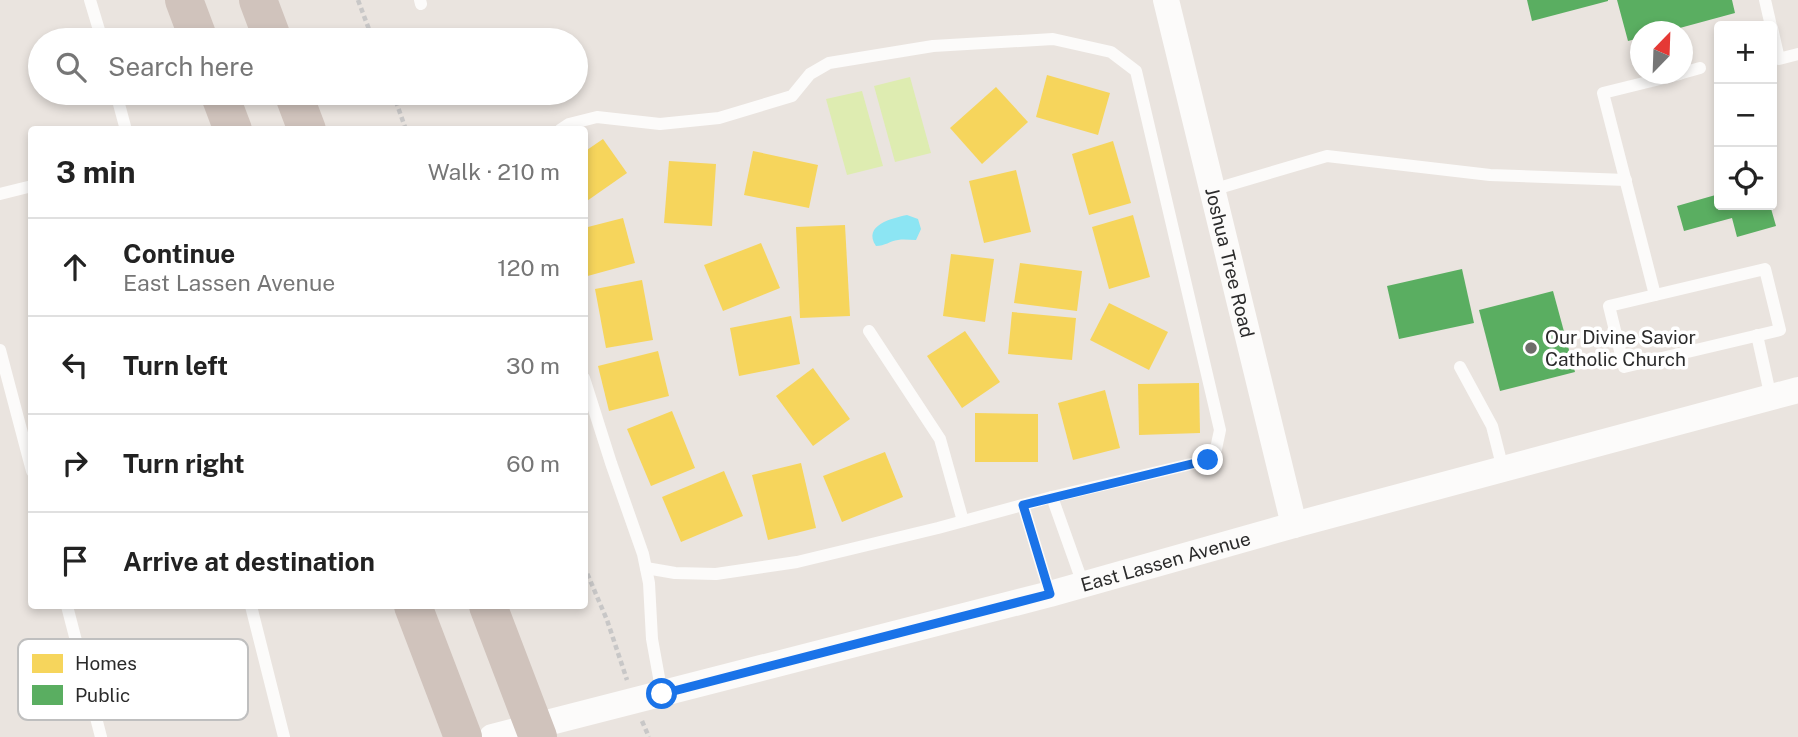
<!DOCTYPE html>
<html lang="en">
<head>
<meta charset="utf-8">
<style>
	:root { --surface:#fff; --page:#f2f2f2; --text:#222; --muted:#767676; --line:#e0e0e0 }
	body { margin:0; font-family:"Public Sans",sans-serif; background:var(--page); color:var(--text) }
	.controls { position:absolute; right:21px; top:21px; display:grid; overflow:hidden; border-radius:7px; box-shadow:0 4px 10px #0003 }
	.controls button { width:63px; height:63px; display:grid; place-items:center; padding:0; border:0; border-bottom:2px solid var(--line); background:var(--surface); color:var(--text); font:35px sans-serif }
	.compass { position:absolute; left:1630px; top:21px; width:63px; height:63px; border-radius:50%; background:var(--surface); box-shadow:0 4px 10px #0003; rotate:23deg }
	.stop { position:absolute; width:21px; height:21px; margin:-16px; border:5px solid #1a73e8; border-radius:50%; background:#fff }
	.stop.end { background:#1a73e8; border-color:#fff; box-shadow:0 2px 7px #0008 }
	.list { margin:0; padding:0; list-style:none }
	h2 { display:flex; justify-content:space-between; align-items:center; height:91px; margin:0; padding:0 28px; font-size:30px }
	h2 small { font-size:23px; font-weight:400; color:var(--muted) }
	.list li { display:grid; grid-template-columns:46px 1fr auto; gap:21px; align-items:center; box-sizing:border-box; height:98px; padding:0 28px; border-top:2px solid var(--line) }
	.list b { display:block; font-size:26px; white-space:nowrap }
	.list p { margin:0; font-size:23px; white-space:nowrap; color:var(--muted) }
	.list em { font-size:23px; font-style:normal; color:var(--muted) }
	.icon { flex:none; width:38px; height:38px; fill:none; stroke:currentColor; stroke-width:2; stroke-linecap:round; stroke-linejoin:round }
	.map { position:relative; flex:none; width:1798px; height:737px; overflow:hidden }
	.search { position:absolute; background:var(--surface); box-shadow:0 4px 10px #0003; left:28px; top:28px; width:560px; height:77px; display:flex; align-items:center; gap:18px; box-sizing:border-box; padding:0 24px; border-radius:38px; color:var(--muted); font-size:26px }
	.panel { position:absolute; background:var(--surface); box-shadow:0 4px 10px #0003; left:28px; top:126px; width:560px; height:483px; border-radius:7px }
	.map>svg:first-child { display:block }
</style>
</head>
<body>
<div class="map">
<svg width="1798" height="737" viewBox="0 0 1798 737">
	<rect width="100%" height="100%" fill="#eae4df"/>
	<!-- pitch -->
	<g fill="#deecb1">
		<path d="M910,77l21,76 -36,9 -21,-76z"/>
		<path d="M862,91l21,75 -36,9 -21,-76z"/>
	</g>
	<!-- water -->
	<path fill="#8ce5f3" d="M907,215l11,4 3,10 -5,11c-6,0 -12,-1 -18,0 -8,1 -13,6 -22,6 -14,-21 17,-28 31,-31z"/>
	<!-- homes -->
	<g fill="#f6d55c">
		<path d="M1047,75l63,18 -12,42 -62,-18z"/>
		<path d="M996,87l32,35 -46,42 -32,-36z"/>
		<path d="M603,139l24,34 -43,30v-51z"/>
		<path d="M1113,141l18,62 -42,12 -17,-61z"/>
		<path d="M753,151l65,14 -9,43 -65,-13z"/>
		<path d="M669,161l47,3 -4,62 -48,-3z"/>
		<path d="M1016,170l15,62 -47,11 -15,-62z"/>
		<path d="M1133,215l17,62 -41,12 -17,-62z"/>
		<path d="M623,218l12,45 -51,14v-49z"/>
		<path d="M845,225l5,91 -50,2 -4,-91z"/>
		<path d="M761,243l19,45 -57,23 -19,-46z"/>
		<path d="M951,254l43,5 -9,63 -42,-6z"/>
		<path d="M1020,263l62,8 -5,40 -63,-8z"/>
		<path d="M642,280l11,60 -47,8 -11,-59z"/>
		<path d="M1109,303l59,29 -19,38 -59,-30z"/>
		<path d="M1012,312l64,6 -4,42 -64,-6z"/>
		<path d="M791,316l9,48 -61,12 -9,-48z"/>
		<path d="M965,331l35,51 -38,26 -35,-52z"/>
		<path d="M658,351l11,45 -60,15 -11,-45z"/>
		<path d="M813,368l37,51 -37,27 -37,-50z"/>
		<path d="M1199,383l1,50 -61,2 -1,-51z"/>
		<path d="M1105,390l15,58 -47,12 -15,-57z"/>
		<path d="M672,411l23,57 -44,18 -24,-57z"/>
		<path d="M975,413l63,1v48h-63z"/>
		<path d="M885,452l18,45 -61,25 -19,-46z"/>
		<path d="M801,463l15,65 -48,12 -16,-65z"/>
		<path d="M724,471l19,45 -62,26 -19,-45z"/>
	</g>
	<!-- public -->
	<g fill="#5aae61">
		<path d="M1527,0h81v1l-76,20z"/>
		<path d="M1617,0h115l3,13 -70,19h-25v6l-12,3z"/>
		<path d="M1719,194v11h51l6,21 -39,11 -5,-19 -48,13 -7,-25z"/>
		<path d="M1462,269l12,54 -75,16 -12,-53z"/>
		<path d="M1553,291l22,81 -75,19 -21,-81z"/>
	</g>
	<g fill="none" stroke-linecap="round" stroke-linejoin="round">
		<!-- path -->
		<g stroke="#c8c7c7" stroke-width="4.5" stroke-dasharray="5 3.5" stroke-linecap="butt">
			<path d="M358,0l15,40"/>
			<path d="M393,93l13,37"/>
			<path d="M584,566l23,54 20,60"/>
			<path d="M642,721l7,16"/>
		</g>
		<!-- lane -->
		<g stroke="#fcfbfa" stroke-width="12">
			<path d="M90,0l12,40"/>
			<path d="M420,0l1,4"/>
			<path d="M1765,0l6,26"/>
			<path d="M1772,28l7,31 19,-5"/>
			<path d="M1682,73l18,-5"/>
			<path d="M116,93l10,37"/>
			<path d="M560,130l9,-6 28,-7 63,7 59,-6 73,-22 18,-22 19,-11 104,-17 120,-7 58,13 25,19 84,359 -4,19 -8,11 -156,37 -114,31 -141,34 -81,12 -41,-1 -29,-5"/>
			<path d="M1212,190l115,-34 163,19 136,5"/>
			<path d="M0,194l32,-8"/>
			<path d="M1765,269l15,61 -156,37 -15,-61z"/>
			<path d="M1655,295l-52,-202 77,-19"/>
			<path d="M869,331l71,108 23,82"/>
			<path d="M1757,335l14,63"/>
			<path d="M0,350l32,121"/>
			<path d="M1460,367l32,59 11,43"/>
			<path d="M584,378l27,85 32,91 6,29 3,56 10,55"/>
			<path d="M1052,497l31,87"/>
			<path d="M1023,505l27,89"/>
			<path d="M67,606l34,131"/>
			<path d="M251,606l33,131"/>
		</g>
		<!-- street -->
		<g stroke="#fcfbfa" stroke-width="26">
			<path id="s1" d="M1166,0l128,525"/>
			<path id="s2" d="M492,737l558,-143 244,-69 504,-135"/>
		</g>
		<!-- highway -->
		<g stroke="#d0c3bc" stroke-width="38">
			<path d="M184,0l15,40"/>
			<path d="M258,0l15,40"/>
			<path d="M219,93l14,37"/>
			<path d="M293,93l14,37"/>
			<path d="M413,606l50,131"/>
			<path d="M488,606l50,131"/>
		</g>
	</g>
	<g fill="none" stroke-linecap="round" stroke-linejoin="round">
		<!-- route -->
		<path stroke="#1a73e8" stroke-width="9" d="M662,694l388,-100 -27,-89 185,-45"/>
	</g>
	<!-- markers -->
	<circle fill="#6e6c6a" stroke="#fff" stroke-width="2.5" cx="1531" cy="348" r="7"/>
	<g text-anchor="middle" stroke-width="7" stroke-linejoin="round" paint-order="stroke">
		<!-- street labels -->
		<g font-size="19" fill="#2b2b2b" stroke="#fff">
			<text dy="7" stroke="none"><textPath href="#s1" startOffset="270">Joshua Tree Road</textPath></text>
			<text dy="7" stroke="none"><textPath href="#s2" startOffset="696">East Lassen Avenue</textPath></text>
		</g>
		<!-- poi labels -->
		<g font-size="19" fill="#2b2b2b" stroke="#fff" text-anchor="start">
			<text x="1545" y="344">Our Divine Savior<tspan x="1545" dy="22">Catholic Church</tspan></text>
		</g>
	</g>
	<!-- legend -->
	<rect x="18" y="639" width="230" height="81" rx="10" fill="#fff" stroke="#bfbfbf" stroke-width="2"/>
	<rect x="32" y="654" width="31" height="19" fill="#f6d55c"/>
	<rect x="32" y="685" width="31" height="20" fill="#5aae61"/>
	<g font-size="19" fill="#2b2b2b">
		<text x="75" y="670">Homes</text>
		<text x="75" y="702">Public</text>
	</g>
</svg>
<div class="controls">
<button>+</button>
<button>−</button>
<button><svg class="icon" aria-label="locate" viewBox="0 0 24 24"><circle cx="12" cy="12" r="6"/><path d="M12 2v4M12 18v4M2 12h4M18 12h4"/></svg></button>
</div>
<svg class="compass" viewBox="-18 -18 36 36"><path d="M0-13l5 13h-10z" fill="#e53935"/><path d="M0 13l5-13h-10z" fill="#767676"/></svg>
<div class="stop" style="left:662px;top:694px"></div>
<div class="stop end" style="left:1208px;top:460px"></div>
<div class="search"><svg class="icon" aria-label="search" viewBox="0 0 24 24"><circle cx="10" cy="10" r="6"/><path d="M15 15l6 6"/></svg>Search here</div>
<section class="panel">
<h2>3 min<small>Walk · 210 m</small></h2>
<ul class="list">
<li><svg class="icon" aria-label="ahead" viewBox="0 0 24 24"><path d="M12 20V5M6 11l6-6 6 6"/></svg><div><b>Continue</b><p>East Lassen Avenue</p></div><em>120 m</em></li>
<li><svg class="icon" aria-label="left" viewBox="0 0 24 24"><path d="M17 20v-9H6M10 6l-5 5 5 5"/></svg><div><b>Turn left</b></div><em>30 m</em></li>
<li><svg class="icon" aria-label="right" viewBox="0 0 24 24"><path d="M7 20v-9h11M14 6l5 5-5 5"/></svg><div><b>Turn right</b></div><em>60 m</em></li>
<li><svg class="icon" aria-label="arrive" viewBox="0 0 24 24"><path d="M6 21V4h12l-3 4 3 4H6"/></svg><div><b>Arrive at destination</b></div></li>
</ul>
</section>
</div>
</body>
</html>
